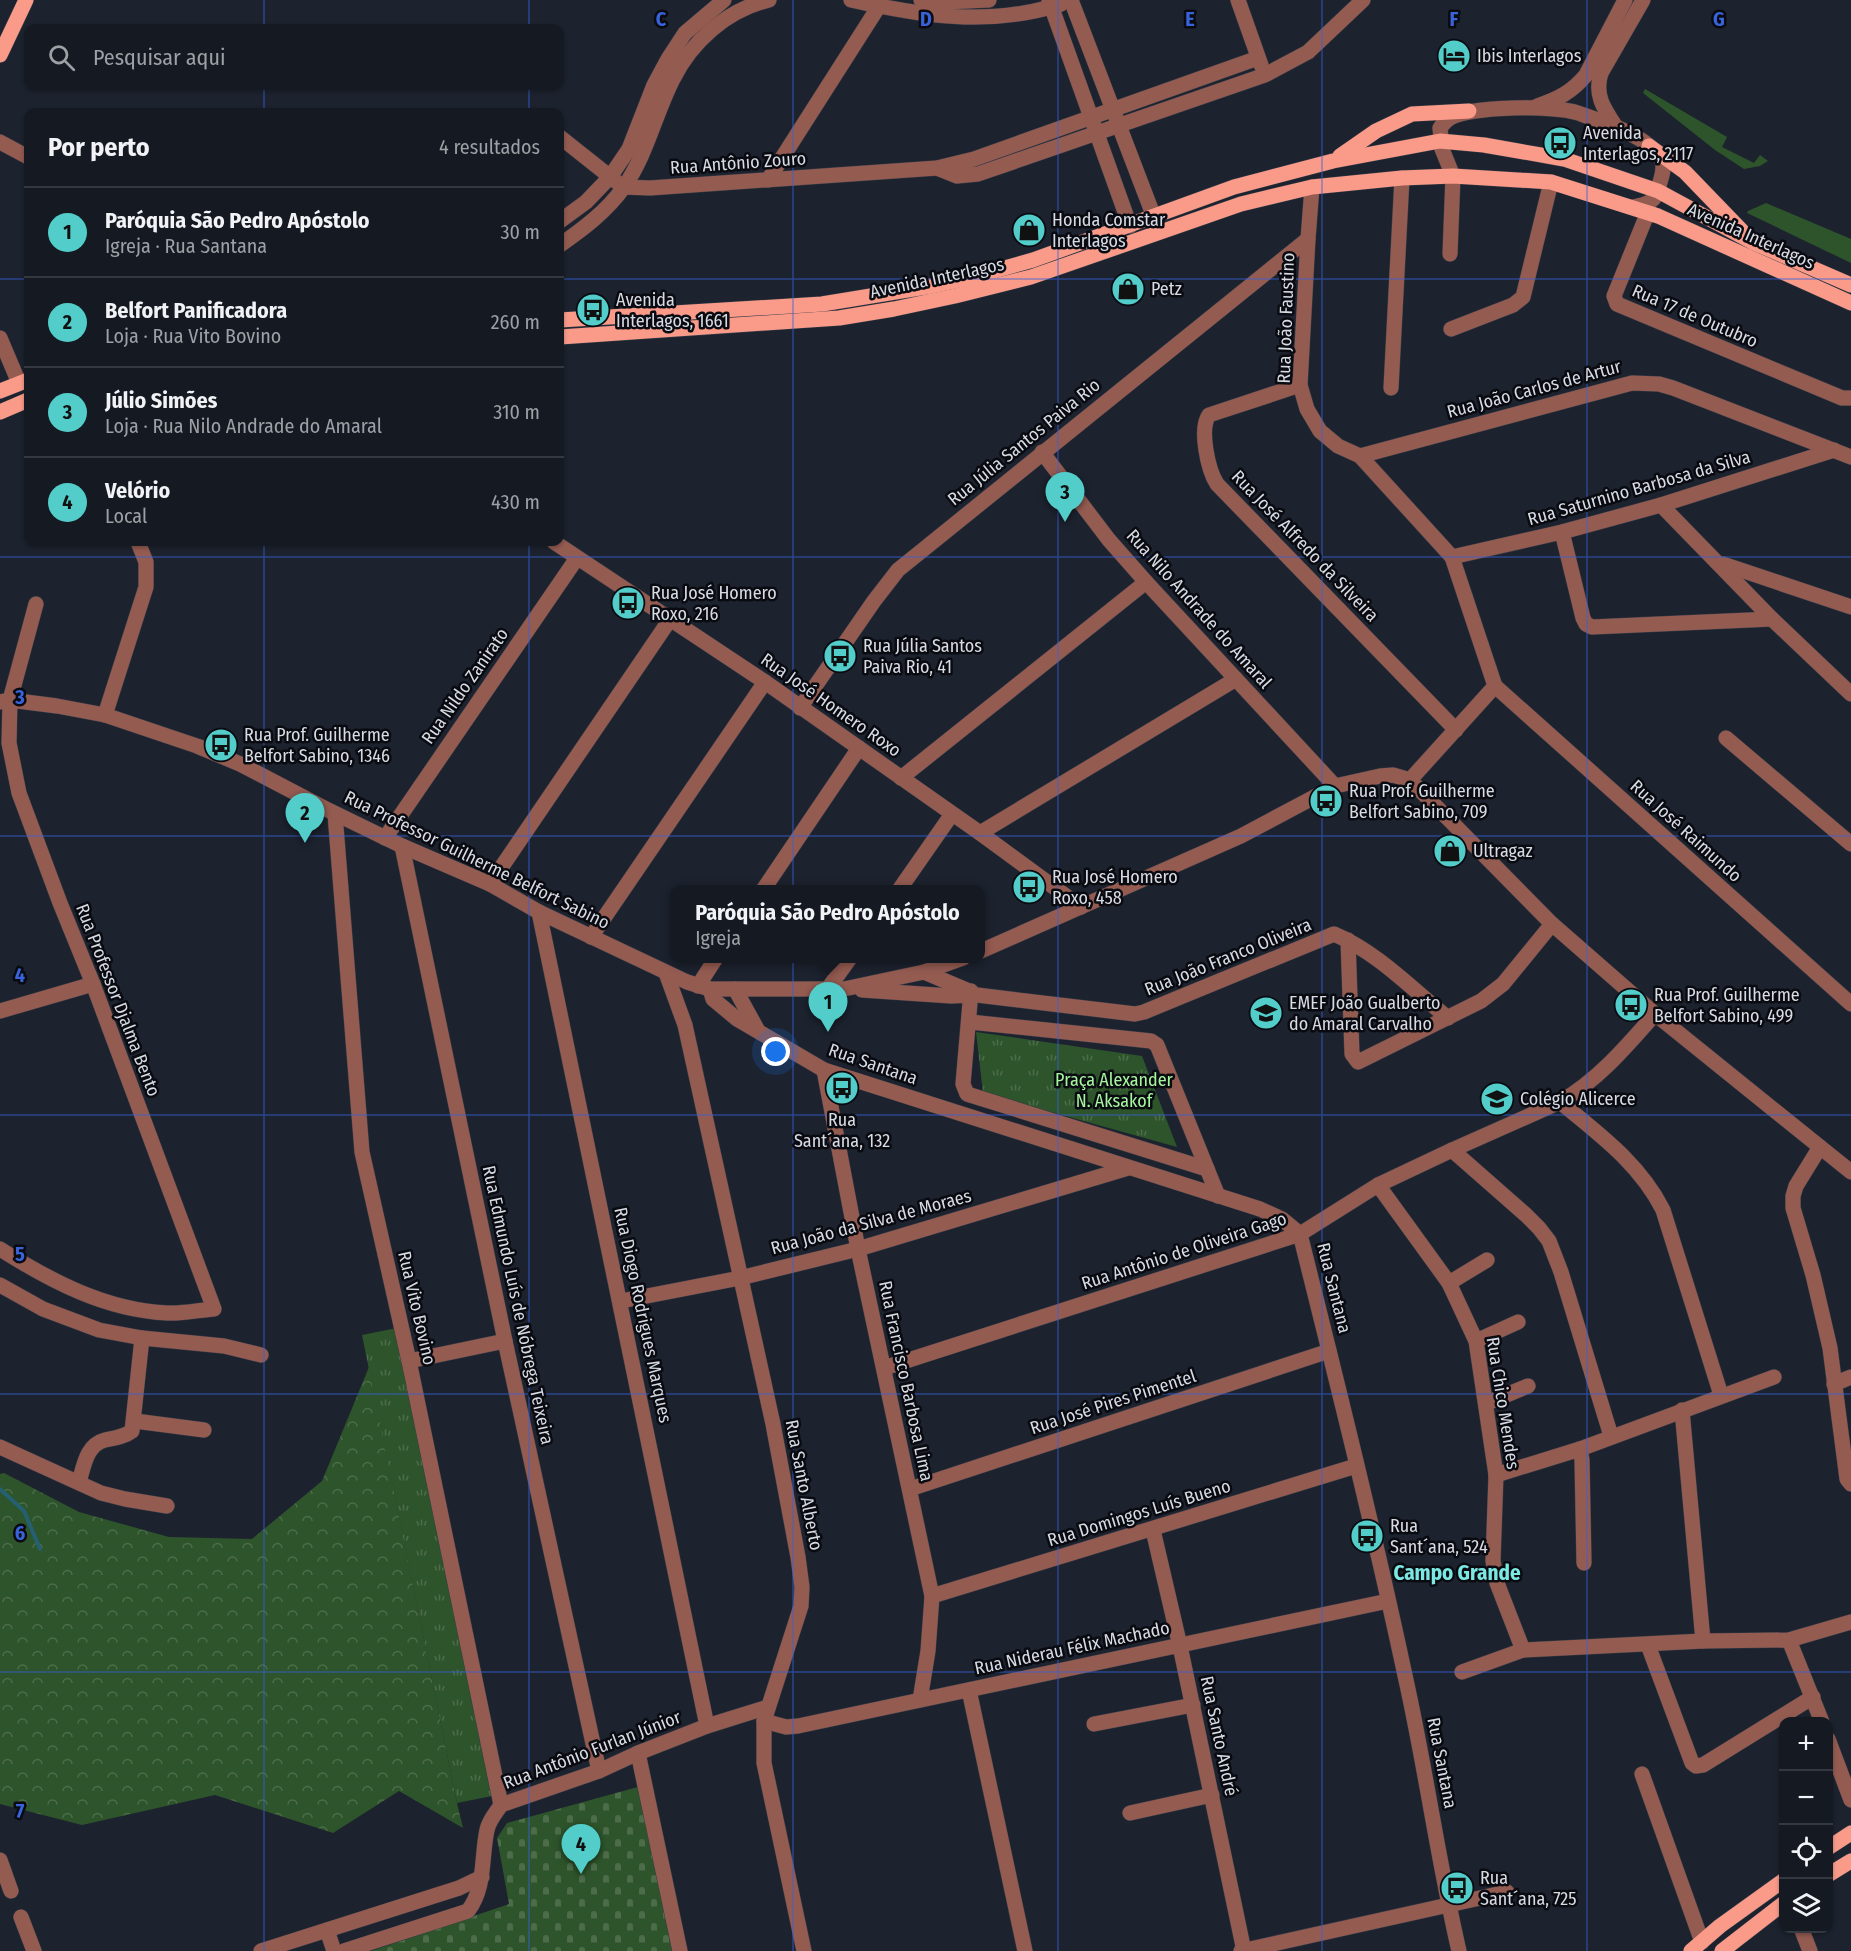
<!DOCTYPE html>
<html lang="pt">
<head>
<meta charset="utf-8">
<style>
	:root { --surface:#151a22; --page:#22272f; --text:#f1f3f6; --muted:#9da1a5; --line:#343840; --accent:#53cdc9 }
	body { margin:0; font-family:"Fira Sans Condensed",sans-serif; background:var(--page); color:var(--text) }
	.controls { position:absolute; right:18px; bottom:18px; display:grid; overflow:hidden; border-radius:12px; box-shadow:0 2px 4px #0004 }
	.controls button { width:54px; height:54px; display:grid; place-items:center; padding:0; border:0; border-bottom:2px solid var(--line); background:var(--surface); color:var(--text); font:30px sans-serif }
	.you { position:absolute; left:776px; top:1052px; width:21px; height:21px; margin:-15px; border:4px solid #fff; border-radius:50%; background:#1a73e8; box-shadow:0 0 0 9px #1a73e833 }
	.badge { display:grid; place-items:center; width:39px; height:39px; border-radius:50%; background:var(--accent); color:#111; font-size:20px; font-weight:700 }
	.pin { position:absolute; translate:-50% -50px; filter:drop-shadow(0 2px 3px #0008) }
	.pin::after { content:''; position:absolute; top:32px; width:21px; height:18px; background:inherit; clip-path:polygon(0 0,100% 0,50% 100%) }
	.popup { position:absolute; left:670px; top:885px; width:315px; height:78px; box-sizing:border-box; display:grid; place-content:center; border-radius:12px; background:var(--surface); filter:drop-shadow(0 2px 4px #0005); font-size:20px; white-space:nowrap; color:var(--muted) }
	.popup b { font-size:22px; color:var(--text) }
	.popup::after { content:''; position:absolute; left:50%; top:100%; margin-left:-12px; border:12px solid transparent; border-top-color:var(--surface) }
	.list { margin:0; padding:0; list-style:none }
	h2 { display:flex; justify-content:space-between; align-items:center; height:78px; margin:0; padding:0 24px; font-size:26px }
	h2 small { font-size:20px; font-weight:400; color:var(--muted) }
	.list li { display:grid; grid-template-columns:39px 1fr auto; gap:18px; align-items:center; box-sizing:border-box; height:90px; padding:0 24px; border-top:2px solid var(--line) }
	.list b { display:block; font-size:22px; white-space:nowrap }
	.list p { margin:0; font-size:20px; white-space:nowrap; color:var(--muted) }
	.list em { font-size:20px; font-style:normal; color:var(--muted) }
	.icon { flex:none; width:33px; height:33px; fill:none; stroke:currentColor; stroke-width:2; stroke-linecap:round; stroke-linejoin:round }
	.map { position:relative; flex:none; width:1851px; height:1951px; overflow:hidden }
	.search { position:absolute; background:var(--surface); box-shadow:0 2px 4px #0004; left:24px; top:24px; width:540px; height:66px; display:flex; align-items:center; gap:15px; box-sizing:border-box; padding:0 21px; border-radius:12px; color:var(--muted); font-size:22px }
	.panel { position:absolute; background:var(--surface); box-shadow:0 2px 4px #0004; left:24px; top:108px; width:540px; height:438px; border-radius:12px }
	.map>svg:first-child { display:block }
</style>
</head>
<body>
<div class="map">
<svg width="1851" height="1951" viewBox="0 0 1851 1951">
	<defs>
		<pattern id="forest-crowns" width="20" height="18" patternUnits="userSpaceOnUse" patternTransform="scale(1.5)"><rect width="20" height="18" fill="#2e542b"/><path d="M2 6a3 3 0 1 1 6 0M12 15a3 3 0 1 1 6 0" fill="none" stroke="#4c6c4a"/></pattern>
		<pattern id="cemetery-stones" width="16" height="16" patternUnits="userSpaceOnUse" patternTransform="scale(1.5)"><rect width="16" height="16" fill="#2e542b"/><path d="M2 7V4a2 2 0 0 1 4 0v3zM10 15v-3a2 2 0 0 1 4 0v3z" fill="#4c6c4a"/></pattern>
		<pattern id="park-tufts" width="24" height="20" patternUnits="userSpaceOnUse" patternTransform="scale(1.5)"><rect width="24" height="20" fill="#2e542b"/><path d="M3 7l-1-3M5 7V3M7 7l1-3M15 17l-1-3M17 17v-4M19 17l1-3" fill="none" stroke="#4c6c4a"/></pattern>
	</defs>
	<rect width="100%" height="100%" fill="#1c222e"/>
	<!-- green -->
	<g fill="#2e542b">
		<path d="M1645,89l82,48 -5,10 32,16 6,-8 8,6 -8,5 -16,3 -29,-19 -72,-57z"/>
		<path d="M1766,203l85,36v24l-104,-50 1,-2z"/>
	</g>
	<!-- forest -->
	<path fill="url(#forest-crowns)" d="M369,1367l88,436 6,25 -64,-37 -66,42 -118,-38 -133,30 -82,-21v-330l4,-1 75,39 90,25 83,2 70,-58z"/>
	<!-- cemetery -->
	<path fill="url(#cemetery-stones)" d="M645,1785l31,166h-305l138,-47 -12,-66 10,-15z"/>
	<!-- park -->
	<g fill="url(#park-tufts)">
		<path d="M976,1032l166,24 35,91 -194,-54z"/>
		<path d="M397,1328l95,468 -35,7 -95,-468z"/>
	</g>
	<g fill="none" stroke-linecap="round" stroke-linejoin="round">
		<!-- stream -->
		<path stroke="#255f72" stroke-width="4" d="M0,1489l24,22 16,38"/>
		<defs>
			<g id="minor">
				<path d="M851,0c71,16 138,27 210,4"/>
				<path d="M921,0l25,2 43,-2"/>
				<path d="M1049,0l81,226"/>
				<path d="M1071,0l83,217"/>
				<path d="M1238,0l23,65"/>
				<path d="M1537,106c21,-7 35,-14 49,-31l39,-75"/>
				<path d="M1616,127c-12,-18 -22,-32 -15,-54l42,-73"/>
				<path d="M560,137l63,50 27,1 287,-20 37,-9 284,-101"/>
				<path d="M0,142l28,15"/>
				<path d="M937,168l20,8 21,-2 287,-99 43,-23 55,-52"/>
				<path d="M768,180l111,-174v-6"/>
				<path d="M1312,187l-4,52 -8,146 7,24 13,22 18,15 22,10 92,101 43,129 -85,94"/>
				<path d="M1648,212l-34,84 3,8 225,94h9"/>
				<path d="M560,221l26,-19 24,-25 19,-28 25,-64 14,-26 17,-26 39,-33"/>
				<path d="M560,245c23,-16 47,-34 64,-58 23,-33 31,-73 49,-108 19,-38 54,-69 96,-79"/>
				<path d="M1450,254l3,-78 -11,-27 -2,-21c3,-4 5,-7 10,-10 20,-12 104,-13 128,-5 25,9 69,22 83,46 5,8 0,19 -2,27 -3,16 -11,18 -26,21"/>
				<path d="M1451,329l62,-24 10,-8 28,-115"/>
				<path d="M0,338l19,45"/>
				<path d="M1300,385l-91,30c-10,14 -1,55 8,69l239,246"/>
				<path d="M1391,388l11,-210"/>
				<path d="M1042,452l67,88 37,42 189,204"/>
				<path d="M1360,456l272,-73 27,1 14,4 178,69"/>
				<path d="M1661,505l111,114 79,75"/>
				<path d="M1562,532l21,86 3,6 6,3 180,-8"/>
				<path d="M554,542l211,140 215,151 101,74"/>
				<path d="M1452,557l110,-25 99,-27 173,-55"/>
				<path d="M1723,564l128,43"/>
				<path d="M1495,686l356,318"/>
				<path d="M0,702l10,-2 47,6 48,9 92,31 43,18 86,45 76,37 88,38 49,28 148,70 23,7h134l80,-17 39,-14"/>
				<path d="M800,708l74,-107 24,-31 410,-331"/>
				<path d="M105,715l41,-128v-25l-8,-20"/>
				<path d="M1726,738l125,106"/>
				<path d="M901,778l245,-196"/>
				<path d="M335,814l27,338 47,209 92,444"/>
				<path d="M980,833l256,-154"/>
				<path d="M385,838l192,-280"/>
				<path d="M402,846l103,495 94,430"/>
				<path d="M490,884l181,-266"/>
				<path d="M763,890l96,-142"/>
				<path d="M899,890l53,-76"/>
				<path d="M539,912l168,814"/>
				<path d="M591,937l174,-255"/>
				<path d="M1348,940l4,114 6,8 123,-61 22,-17 49,-60"/>
				<path d="M981,951l260,-115 94,-50 45,-10 13,-1 17,5 142,144 103,90 196,158"/>
				<path d="M924,972l45,19"/>
				<path d="M666,973l19,52 88,399 25,133 4,30 -1,19 -37,115v42l40,188"/>
				<path d="M698,986l18,-28"/>
				<path d="M710,989l3,10 24,20 87,51 436,139 22,10 18,15c37,148 74,296 106,446 20,90 32,181 53,271"/>
				<path d="M735,989l22,40"/>
				<path d="M827,990l23,-32"/>
				<path d="M862,990l89,6 26,-1 158,19 9,-2 190,-78c43,18 78,55 114,84"/>
				<path d="M971,991l-8,93 4,10 240,75"/>
				<path d="M0,1011l93,-27"/>
				<path d="M970,1022l181,19 6,4 61,151"/>
				<path d="M824,1070l34,179 74,347 -4,55 -8,49"/>
				<path d="M1560,1102c39,32 80,62 103,108l58,185"/>
				<path d="M1820,1147l-24,39 -3,10v12l20,67 17,73 17,131 4,5"/>
				<path d="M1452,1150l74,65 13,13 10,13 12,31 50,164"/>
				<path d="M1378,1185l71,98 27,58 20,134 -3,86 4,22 26,67"/>
				<path d="M0,1249c51,32 105,61 167,64 15,1 32,-3 47,-4l-121,-325 -33,-81 -41,-110 -10,-50 1,-43 26,-96"/>
				<path d="M1449,1283l38,-23"/>
				<path d="M0,1285l43,24 56,21 43,8 82,8 37,9"/>
				<path d="M621,1301l119,-23 118,-29 270,-81"/>
				<path d="M1476,1341l42,-19"/>
				<path d="M409,1361l96,-20"/>
				<path d="M884,1368l416,-134 78,-49 74,-35 108,-48c38,-22 66,-55 95,-88"/>
				<path d="M1834,1384l17,-7"/>
				<path d="M1487,1403l41,-17"/>
				<path d="M1682,1410l21,231"/>
				<path d="M135,1421l69,9"/>
				<path d="M0,1447l101,46 24,6 42,7"/>
				<path d="M1580,1449l2,11 2,103"/>
				<path d="M1496,1475l84,-26 194,-72"/>
				<path d="M79,1482c5,-16 7,-37 26,-42 10,-2 19,-3 27,-9l10,-93"/>
				<path d="M910,1489l419,-138"/>
				<path d="M1153,1530l27,116 64,305"/>
				<path d="M932,1596l424,-130"/>
				<path d="M1789,1640l33,82"/>
				<path d="M1648,1645l44,118 4,3 7,-1 110,-68"/>
				<path d="M1462,1672l61,-22 180,-9 86,-1 62,-18"/>
				<path d="M969,1690l56,261"/>
				<path d="M764,1721l22,6 12,-1 590,-125"/>
				<path d="M1094,1724l99,-19"/>
				<path d="M1828,1739l23,61"/>
				<path d="M638,1753l42,198"/>
				<path d="M1642,1774l60,168"/>
				<path d="M1130,1813l82,-18"/>
				<path d="M0,1860l11,31"/>
				<path d="M21,1917l13,34"/>
				<path d="M1801,1928l9,23"/>
				<path d="M327,1930l7,21"/>
				<path d="M261,1951l198,-63 23,-11"/>
				<path d="M344,1951l124,-40c18,-24 13,-54 19,-81 2,-10 9,-17 14,-25l98,-34 39,-18 69,-27 61,-19"/>
				<path d="M1241,1951l266,-59"/>
			</g>
			<g id="major">
				<path d="M0,55l26,-55"/>
				<path d="M1649,146l36,26 57,59"/>
				<path d="M1340,156l36,-25 36,-17 57,-3"/>
				<path d="M560,320l262,-16 110,-18 37,-8 64,-18 201,-73 99,-26 107,-20 44,4 80,14 94,32 94,51 99,43"/>
				<path d="M560,337l279,-19 55,-9 61,-13 76,-19 210,-73 71,-17 90,-9 51,-2 98,6 107,34 193,87"/>
				<path d="M0,391l28,-11"/>
				<path d="M0,412l28,-12"/>
				<path d="M1828,1848l23,-15"/>
				<path d="M1828,1875l23,-14"/>
				<path d="M1691,1951l29,-25 64,-46"/>
				<path d="M1722,1951l62,-48"/>
			</g>
		</defs>
		<!-- minor casing -->
		<use href="#minor" stroke="#363c47" stroke-width="16"/>
		<!-- major casing -->
		<use href="#major" stroke="#363c47" stroke-width="16"/>
		<!-- minor -->
		<use href="#minor" stroke="#945b51" stroke-width="15"/>
		<!-- major -->
		<use href="#major" stroke="#fa9b8a" stroke-width="15"/>
	</g>
	<!-- grid -->
	<path fill="none" stroke="#3963da" stroke-width="1.5" stroke-opacity="0.55" d="M264,0v28M529,0v28M793,0v1951M1058,0v1951M1322,0v1951M1587,0v1951M264,86v26M529,86v26M0,279h28M560,279h1291M264,542v1409M529,542v1409M0,557h1851M0,836h1851M0,1115h1851M0,1394h1851M0,1672h1851"/>
	<!-- icons -->
	<defs>
		<symbol id="hotel-disc" viewBox="-11 -11 22 22"><circle r="9.5" fill="#53cdc9" stroke="#090b11"/><path d="M-6-4.5h1.5V1H6V5H4.5V3h-9V5H-6ZM-4 0a1.8 1.8 0 1 1 3.6 0ZM.5 0V-2.5h3Q6-2.5 6 0Z" fill="#111"/></symbol>
		<symbol id="bus-disc" viewBox="-11 -11 22 22"><circle r="9.5" fill="#53cdc9" stroke="#090b11"/><path d="M-5-6H5V4H4V6H2V4H-2V6H-4V4H-5ZM-3.5-4V0h7V-4ZM-3.5 1.2v1.5H-2V1.2ZM2 1.2v1.5H3.5V1.2Z" fill="#111"/></symbol>
		<symbol id="shop-disc" viewBox="-11 -11 22 22"><circle r="9.5" fill="#53cdc9" stroke="#090b11"/><path d="M-5-2.5h2.3a2.7 3.5 0 0 1 5.4 0H5L5.5 6h-11ZM-1.5-2.5h3a1.5 2.3 0 0 0-3 0Z" fill="#111"/></symbol>
		<symbol id="school-disc" viewBox="-11 -11 22 22"><circle r="9.5" fill="#53cdc9" stroke="#090b11"/><path d="M0-5L7-2L0 1L-7-2ZM-4 1L0 2.5L4 1V4Q0 6-4 4Z" fill="#111"/></symbol>
	</defs>
	<g fill-rule="evenodd">
		<use href="#hotel-disc" x="1435" y="37" width="38" height="38"/>
		<use href="#bus-disc" x="1541" y="124" width="38" height="38"/>
		<use href="#shop-disc" x="1010" y="211" width="38" height="38"/>
		<use href="#shop-disc" x="1109" y="270" width="38" height="38"/>
		<use href="#bus-disc" x="574" y="291" width="38" height="38"/>
		<use href="#bus-disc" x="609" y="584" width="38" height="38"/>
		<use href="#bus-disc" x="821" y="637" width="38" height="38"/>
		<use href="#bus-disc" x="202" y="726" width="38" height="38"/>
		<use href="#bus-disc" x="1307" y="782" width="38" height="38"/>
		<use href="#shop-disc" x="1431" y="832" width="38" height="38"/>
		<use href="#bus-disc" x="1010" y="868" width="38" height="38"/>
		<use href="#bus-disc" x="1612" y="986" width="38" height="38"/>
		<use href="#school-disc" x="1247" y="994" width="38" height="38"/>
		<use href="#bus-disc" x="823" y="1069" width="38" height="38"/>
		<use href="#school-disc" x="1478" y="1080" width="38" height="38"/>
		<use href="#bus-disc" x="1348" y="1517" width="38" height="38"/>
		<use href="#bus-disc" x="1438" y="1869" width="38" height="38"/>
	</g>
	<g text-anchor="middle" stroke-width="5" stroke-linejoin="round" paint-order="stroke">
		<!-- poi labels -->
		<g font-size="18" fill="#d7dbe4" stroke="#090b11" text-anchor="start">
			<text x="1477" y="62">Ibis Interlagos</text>
			<text x="1583" y="139">Avenida<tspan x="1583" dy="21">Interlagos, 2117</tspan></text>
			<text x="1052" y="226">Honda Comstar<tspan x="1052" dy="21">Interlagos</tspan></text>
			<text x="1151" y="295">Petz</text>
			<text x="616" y="306">Avenida<tspan x="616" dy="21">Interlagos, 1661</tspan></text>
			<text x="651" y="599">Rua José Homero<tspan x="651" dy="21">Roxo, 216</tspan></text>
			<text x="863" y="652">Rua Júlia Santos<tspan x="863" dy="21">Paiva Rio, 41</tspan></text>
			<text x="244" y="741">Rua Prof. Guilherme<tspan x="244" dy="21">Belfort Sabino, 1346</tspan></text>
			<text x="1349" y="797">Rua Prof. Guilherme<tspan x="1349" dy="21">Belfort Sabino, 709</tspan></text>
			<text x="1473" y="857">Ultragaz</text>
			<text x="1052" y="883">Rua José Homero<tspan x="1052" dy="21">Roxo, 458</tspan></text>
			<text x="1654" y="1001">Rua Prof. Guilherme<tspan x="1654" dy="21">Belfort Sabino, 499</tspan></text>
			<text x="1289" y="1009">EMEF João Gualberto<tspan x="1289" dy="21">do Amaral Carvalho</tspan></text>
			<text x="1520" y="1105">Colégio Alicerce</text>
			<text x="842" y="1126" text-anchor="middle">Rua<tspan x="842" dy="21">Sant´ana, 132</tspan></text>
			<text x="1390" y="1532">Rua<tspan x="1390" dy="21">Sant´ana, 524</tspan></text>
			<text x="1480" y="1884">Rua<tspan x="1480" dy="21">Sant´ana, 725</tspan></text>
		</g>
		<!-- street labels -->
		<g font-size="18" fill="#d7dbe4" stroke="#090b11">
			<text transform="translate(738 163) rotate(-4)" y="6">Rua Antônio Zouro</text>
			<text transform="translate(1751 236) rotate(24)" y="6">Avenida Interlagos</text>
			<text transform="translate(937 278) rotate(-12)" y="6">Avenida Interlagos</text>
			<text transform="translate(1695 316) rotate(23)" y="6">Rua 17 de Outubro</text>
			<text transform="translate(1286 318) rotate(-88)" y="6">Rua João Faustino</text>
			<text transform="translate(1534 389) rotate(-15)" y="6">Rua João Carlos de Artur</text>
			<text transform="translate(1024 442) rotate(-39)" y="6">Rua Júlia Santos Paiva Rio</text>
			<text transform="translate(1639 488) rotate(-16)" y="6">Rua Saturnino Barbosa da Silva</text>
			<text transform="translate(1305 546) rotate(46)" y="6">Rua José Alfredo da Silveira</text>
			<text transform="translate(1199 609) rotate(48)" y="6">Rua Nilo Andrade do Amaral</text>
			<text transform="translate(465 686) rotate(-55)" y="6">Rua Nildo Zanirato</text>
			<text transform="translate(831 705) rotate(35)" y="6">Rua José Homero Roxo</text>
			<text transform="translate(1686 831) rotate(42)" y="6">Rua José Raimundo</text>
			<text transform="translate(477 860) rotate(26)" y="6">Rua Professor Guilherme Belfort Sabino</text>
			<text transform="translate(1228 957) rotate(-22)" y="6">Rua João Franco Oliveira</text>
			<text transform="translate(118 1000) rotate(69)" y="6">Rua Professor Djalma Bento</text>
			<text transform="translate(873 1064) rotate(19)" y="6">Rua Santana</text>
			<text transform="translate(871 1222) rotate(-15)" y="6">Rua João da Silva de Moraes</text>
			<text transform="translate(1184 1251) rotate(-18)" y="6">Rua Antônio de Oliveira Gago</text>
			<text transform="translate(1334 1288) rotate(76)" y="6">Rua Santana</text>
			<text transform="translate(518 1305) rotate(78)" y="6">Rua Edmundo Luís de Nóbrega Teixeira</text>
			<text transform="translate(417 1308) rotate(77)" y="6">Rua Vito Bovino</text>
			<text transform="translate(643 1315) rotate(78)" y="6">Rua Diogo Rodrigues Marques</text>
			<text transform="translate(906 1381) rotate(78)" y="6">Rua Francisco Barbosa Lima</text>
			<text transform="translate(1113 1402) rotate(-18)" y="6">Rua José Pires Pimentel</text>
			<text transform="translate(1503 1403) rotate(81)" y="6">Rua Chico Mendes</text>
			<text transform="translate(804 1485) rotate(79)" y="6">Rua Santo Alberto</text>
			<text transform="translate(1139 1513) rotate(-17)" y="6">Rua Domingos Luís Bueno</text>
			<text transform="translate(1072 1648) rotate(-12)" y="6">Rua Niderau Félix Machado</text>
			<text transform="translate(1219 1736) rotate(78)" y="6">Rua Santo André</text>
			<text transform="translate(592 1750) rotate(-21)" y="6">Rua Antônio Furlan Júnior</text>
			<text transform="translate(1442 1763) rotate(79)" y="6">Rua Santana</text>
		</g>
		<!-- park labels -->
		<g font-size="18" fill="#a6f69e" stroke="#090b11">
			<text x="1114" y="1086">Praça Alexander<tspan x="1114" dy="21">N. Aksakof</tspan></text>
		</g>
		<!-- quarter labels -->
		<g font-size="21" font-weight="bold" fill="#7ce8e3" stroke="#090b11">
			<text x="1457" y="1580">Campo Grande</text>
		</g>
	</g>
	<g font-size="20" text-anchor="middle" font-weight="bold" fill="#3963da" stroke="#090b11" stroke-width="5" stroke-linejoin="round" paint-order="stroke">
		<text x="661" y="26">C</text>
		<text x="926" y="26">D</text>
		<text x="1190" y="26">E</text>
		<text x="1454" y="26">F</text>
		<text x="1719" y="26">G</text>
		<text x="20" y="704">3</text>
		<text x="20" y="982">4</text>
		<text x="20" y="1261">5</text>
		<text x="20" y="1540">6</text>
		<text x="20" y="1818">7</text>
	</g>
</svg>
<div class="controls">
<button>+</button>
<button>−</button>
<button><svg class="icon" aria-label="locate" viewBox="0 0 24 24"><circle cx="12" cy="12" r="6"/><path d="M12 2v4M12 18v4M2 12h4M18 12h4"/></svg></button>
<button><svg class="icon" aria-label="layers" viewBox="0 0 24 24"><path d="M12 4l9 5-9 5-9-5zM3 14l9 5 9-5"/></svg></button>
</div>
<div class="you"></div>
<div class="pin badge" style="left:828px;top:1032px">1</div>
<div class="popup"><b>Paróquia São Pedro Apóstolo</b>Igreja</div>
<div class="pin badge" style="left:305px;top:843px">2</div>
<div class="pin badge" style="left:1065px;top:522px">3</div>
<div class="pin badge" style="left:581px;top:1874px">4</div>
<div class="search"><svg class="icon" aria-label="search" viewBox="0 0 24 24"><circle cx="10" cy="10" r="6"/><path d="M15 15l6 6"/></svg>Pesquisar aqui</div>
<section class="panel">
<h2>Por perto<small>4 resultados</small></h2>
<ul class="list">
<li><span class="badge">1</span><div><b>Paróquia São Pedro Apóstolo</b><p>Igreja · Rua Santana</p></div><em>30 m</em></li>
<li><span class="badge">2</span><div><b>Belfort Panificadora</b><p>Loja · Rua Vito Bovino</p></div><em>260 m</em></li>
<li><span class="badge">3</span><div><b>Júlio Simões</b><p>Loja · Rua Nilo Andrade do Amaral</p></div><em>310 m</em></li>
<li><span class="badge">4</span><div><b>Velório</b><p>Local</p></div><em>430 m</em></li>
</ul>
</section>
</div>
</body>
</html>
